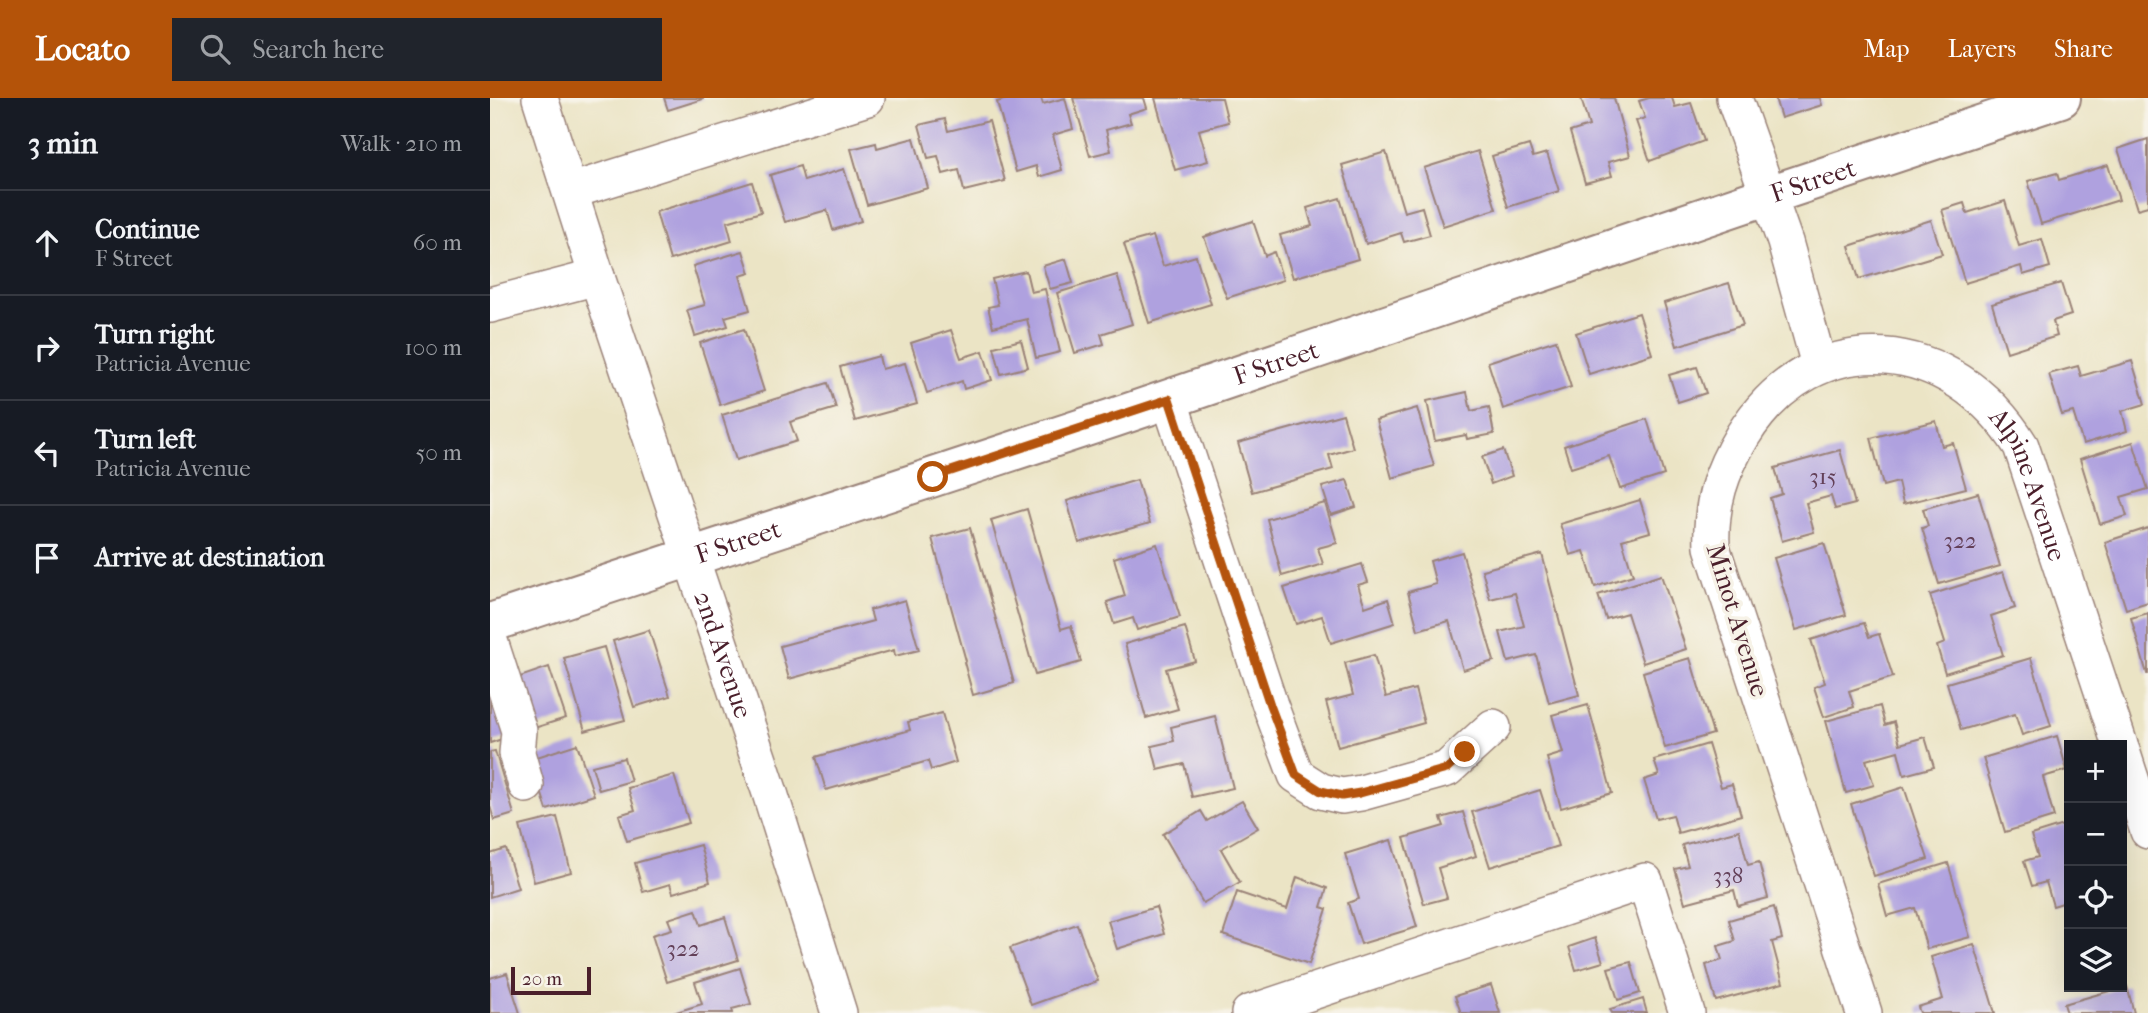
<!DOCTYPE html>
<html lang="en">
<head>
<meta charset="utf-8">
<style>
	:root { --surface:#171b24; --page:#20242c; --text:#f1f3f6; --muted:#9ea1a6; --line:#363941; --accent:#b45309 }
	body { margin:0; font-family:"IM FELL French Canon",serif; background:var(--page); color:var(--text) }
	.controls { position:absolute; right:21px; bottom:21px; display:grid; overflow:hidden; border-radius:0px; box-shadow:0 7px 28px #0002 }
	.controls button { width:63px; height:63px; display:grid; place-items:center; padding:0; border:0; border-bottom:2px solid var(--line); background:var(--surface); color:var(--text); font:35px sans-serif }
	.scale { position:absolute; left:21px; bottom:18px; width:80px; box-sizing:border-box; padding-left:7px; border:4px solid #4a1f2b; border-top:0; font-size:19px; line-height:24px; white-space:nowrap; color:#4a1f2b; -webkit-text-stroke:5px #f7f3e8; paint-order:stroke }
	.stop { position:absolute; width:21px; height:21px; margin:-16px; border:5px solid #b45309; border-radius:50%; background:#fff }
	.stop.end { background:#b45309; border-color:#fff; box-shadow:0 2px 7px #0008 }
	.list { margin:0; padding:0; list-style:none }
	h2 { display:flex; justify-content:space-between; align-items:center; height:91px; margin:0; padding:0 28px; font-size:30px }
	h2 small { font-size:23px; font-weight:400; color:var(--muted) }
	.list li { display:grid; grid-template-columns:46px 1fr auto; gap:21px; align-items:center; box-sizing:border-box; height:105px; padding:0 28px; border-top:2px solid var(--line) }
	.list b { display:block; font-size:26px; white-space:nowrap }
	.list p { margin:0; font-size:23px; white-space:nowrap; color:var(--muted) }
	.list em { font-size:23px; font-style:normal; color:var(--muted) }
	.icon { flex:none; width:38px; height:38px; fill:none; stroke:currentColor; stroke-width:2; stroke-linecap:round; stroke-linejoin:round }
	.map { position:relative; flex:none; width:1658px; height:915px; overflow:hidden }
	header { display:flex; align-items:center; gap:42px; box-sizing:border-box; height:98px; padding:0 35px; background:var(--accent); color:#fff }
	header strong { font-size:33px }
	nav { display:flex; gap:38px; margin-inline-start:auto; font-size:24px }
	.search { width:490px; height:63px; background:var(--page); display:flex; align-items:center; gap:18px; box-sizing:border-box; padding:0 24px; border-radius:0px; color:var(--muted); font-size:26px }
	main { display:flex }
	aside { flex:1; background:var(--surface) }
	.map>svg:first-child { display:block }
</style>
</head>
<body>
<header>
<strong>Locato</strong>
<div class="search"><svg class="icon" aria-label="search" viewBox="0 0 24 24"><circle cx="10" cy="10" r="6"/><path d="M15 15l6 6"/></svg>Search here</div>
<nav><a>Map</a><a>Layers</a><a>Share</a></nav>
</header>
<main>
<aside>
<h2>3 min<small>Walk · 210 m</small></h2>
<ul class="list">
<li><svg class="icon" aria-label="ahead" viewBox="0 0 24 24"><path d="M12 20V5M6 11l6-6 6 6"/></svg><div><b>Continue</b><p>F Street</p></div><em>60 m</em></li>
<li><svg class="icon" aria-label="right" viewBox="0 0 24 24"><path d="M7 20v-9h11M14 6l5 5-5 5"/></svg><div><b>Turn right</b><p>Patricia Avenue</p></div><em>100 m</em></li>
<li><svg class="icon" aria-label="left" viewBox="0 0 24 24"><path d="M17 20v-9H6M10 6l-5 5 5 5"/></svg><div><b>Turn left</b><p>Patricia Avenue</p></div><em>50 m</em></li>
<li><svg class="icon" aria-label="arrive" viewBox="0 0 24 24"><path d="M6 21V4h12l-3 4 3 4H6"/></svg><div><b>Arrive at destination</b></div></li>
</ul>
</aside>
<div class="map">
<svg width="1658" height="915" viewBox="0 0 1658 915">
	<rect width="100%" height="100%" fill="#f7f3e8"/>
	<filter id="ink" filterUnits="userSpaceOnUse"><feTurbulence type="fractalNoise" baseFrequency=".0143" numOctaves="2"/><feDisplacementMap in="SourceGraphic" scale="14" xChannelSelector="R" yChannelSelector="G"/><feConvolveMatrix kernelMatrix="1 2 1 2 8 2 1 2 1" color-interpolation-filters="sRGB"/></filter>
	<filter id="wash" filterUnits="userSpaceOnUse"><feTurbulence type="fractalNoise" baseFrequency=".00686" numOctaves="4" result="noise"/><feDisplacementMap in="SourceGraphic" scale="28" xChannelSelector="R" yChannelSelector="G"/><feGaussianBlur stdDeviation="1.57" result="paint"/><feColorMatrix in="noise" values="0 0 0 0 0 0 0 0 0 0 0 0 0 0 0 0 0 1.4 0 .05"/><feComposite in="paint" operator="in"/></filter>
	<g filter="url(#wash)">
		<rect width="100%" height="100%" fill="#ebe4c5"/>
		<g id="blocks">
			<!-- building -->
			<g fill="#afa1df">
				<path d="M174,0h39v1l-35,11z"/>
				<path d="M520,0h31l2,6 22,-6 8,31 -20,6 9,35 -23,7 -3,-11 -20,6 -19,-70z"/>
				<path d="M583,0h71l3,10 -19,6 3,9 -25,7 5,21 -21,5z"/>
				<path d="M665,0h67l6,24 -29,8 9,31 -33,9z"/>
				<path d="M1091,0h33l16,58 -22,6 4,14 -27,7 -15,-51 19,-6z"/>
				<path d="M1159,0h23l3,9 16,-4 13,38 -54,20 -14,-40 9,-3 -6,-17z"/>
				<path d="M1285,0h45l2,7 -41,13z"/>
				<path d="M455,21l3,12 41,-10 16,60 -41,10 -5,-21 -16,4 -5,-18 -10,2 -9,-33z"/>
				<path d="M424,40l14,50 -61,17 -16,-56 25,-6 1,5z"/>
				<path d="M1658,41v67l-11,3 -19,-60z"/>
				<path d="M1039,47l4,12 14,-4 12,38 -51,16 -16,-51z"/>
				<path d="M988,53l18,58 -53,17 -19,-58z"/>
				<path d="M896,54l18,60 18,-5 8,28 -26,7 -3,-9 -35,11 -24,-79z"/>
				<path d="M1618,67l11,35 -78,24 -13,-43 29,-8 2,7z"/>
				<path d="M310,68l4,15 40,-12 17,52 -28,9 -6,-20 -42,12 -15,-47z"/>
				<path d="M262,84l9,30 -34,10 5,19 -62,19 -14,-48z"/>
				<path d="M850,100l18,61 -65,19 -13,-43 32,-9 -5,-18z"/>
				<path d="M1515,103l14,45 23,-7 8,28 -27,8 -2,-9 -56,17 -23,-73 22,-7 3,10z"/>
				<path d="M1441,122l11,34 -83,25 -10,-33z"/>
				<path d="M763,123l12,35 9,-4 9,28 -56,18 -23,-61z"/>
				<path d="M663,138l10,30 33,-10 15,48 -62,19 -25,-79z"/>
				<path d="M253,153l7,22 -10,3 10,34 -25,7 3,9 -33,10 -8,-26 18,-5 -12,-39z"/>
				<path d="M576,161l7,24 -23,6 -7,-23z"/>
				<path d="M536,173l5,21 14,-3 15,63 -24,6 -9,-39 -34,8 -5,-20 10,-2 -6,-26z"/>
				<path d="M627,177l15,49 -31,10 3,10 -29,9 -18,-60z"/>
				<path d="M1239,185l14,42 -66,21 -13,-43z"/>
				<path d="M1571,185l10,32 -18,6 4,15 -50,16 -15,-48z"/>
				<path d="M1149,215l13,41 -63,20 -13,-41z"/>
				<path d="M254,231l20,62 -44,14 -20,-62z"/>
				<path d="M461,232l10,28 22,-7 9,29 -28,9 -2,-8 -35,12 -16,-50z"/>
				<path d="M531,242l7,27 -27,7 -7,-27z"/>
				<path d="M1066,242l15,47 -68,22 -15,-47z"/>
				<path d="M389,258l3,13 23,-6 12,41 -62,17 -15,-54z"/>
				<path d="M1642,263l13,43 -23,7 5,20 -44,13 -10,-32 -11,3 -13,-41 29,-8 3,10z"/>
				<path d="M1207,269l9,26 -28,9 -9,-27z"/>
				<path d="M338,285l8,25 -46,14 7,19 -61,19 -14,-45z"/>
				<path d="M977,294l4,19 18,-4 5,27 -27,5 -1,-4 -31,6 -8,-40z"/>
				<path d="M927,310l17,58 -42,12 -16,-58z"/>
				<path d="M853,316l10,34 -24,7 4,14 -81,23 -14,-49z"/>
				<path d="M1157,321l17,56 -44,14 -11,-33 -38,12 -7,-22z"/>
				<path d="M1446,323l6,25 11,-3 13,45 -63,16 -5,-22 -15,4 -12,-48z"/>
				<path d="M1643,344l15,47 -27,8 6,19 -27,8 -20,-65z"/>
				<path d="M1013,352l9,26 -21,8 -9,-27z"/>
				<path d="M1350,352l15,54 -20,5 -4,-13 -25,7 8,29 -32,9 -12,-43 12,-4 -7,-26z"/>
				<path d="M647,382l13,43 -71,20 -12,-42z"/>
				<path d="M857,382l9,27 -25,8 -9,-28z"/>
				<path d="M1488,395l22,73 -61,18 -17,-56 6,-2 -5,-17z"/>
				<path d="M1150,402l10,32 -28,8 11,35 -38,12 -11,-36 -14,4 -10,-31z"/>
				<path d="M835,405l12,40 -19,5 5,16 -41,12 -15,-57z"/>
				<path d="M537,411l34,120 10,-3 10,36 -46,13 -44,-155z"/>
				<path d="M480,430l44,155 -41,12 -9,-33 2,-1 -34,-123z"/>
				<path d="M1658,430v74l-22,7 -21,-67z"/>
				<path d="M1334,445l22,72 -50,15 -22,-72z"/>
				<path d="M667,446l23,73 -43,13 -4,-12 -19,6 -7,-22 18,-6 -11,-38z"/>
				<path d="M972,454l32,109 -31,9 -14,-49 -31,9 -10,-38 28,-8 -6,-23z"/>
				<path d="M1052,456l37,141 -30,8 -13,-48 -28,7 -8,-30 24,-6 -9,-33 -25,6 -8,-29z"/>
				<path d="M872,466l6,18 -10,3 7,22 23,-8 7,24 -64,20 -9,-27 -26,8 -12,-36z"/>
				<path d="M1513,474l12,36 -24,8 12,39 -58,18 -8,-27 8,-3 -15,-48z"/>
				<path d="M1171,477l25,74 -43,14 -16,-50 -21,6 -8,-24z"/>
				<path d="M415,502l14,50 -24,6 -1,-6 -105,29 -9,-33 93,-25 -3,-11z"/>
				<path d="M1658,515v61h-1l-16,-56z"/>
				<path d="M1374,525l5,14 10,-3 14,43 -44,14 5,16 -30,10 -10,-30 11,-4 -14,-43z"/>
				<path d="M695,529l10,34 -29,8 12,40 -32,9 -21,-74z"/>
				<path d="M159,532l21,66 -36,11 -21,-66z"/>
				<path d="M114,549l21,73 -40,11 -21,-73z"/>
				<path d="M884,557l12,42 29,-8 9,34 -86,24 -12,-45 27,-7 -8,-32z"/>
				<path d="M1200,560l23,76 -48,14 -22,-76z"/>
				<path d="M1541,560l20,68 -29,9 -7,-21 -54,16 -14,-47z"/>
				<path d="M59,569l17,51 -35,11 -17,-50z"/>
				<path d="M0,585l18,54 -18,6z"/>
				<path d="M1098,607l24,88 -51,15 -14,-50 16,-5 -11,-38z"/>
				<path d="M1390,608l5,19 9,-3 6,22 25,-7 9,30 -30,8 -6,-24 -32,9 8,25 -28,8 -20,-72z"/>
				<path d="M452,615l14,49 -25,8 -3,-9 -102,29 -10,-33 94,-27 -2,-8z"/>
				<path d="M725,618l18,72 -41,9 -8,-33 -26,6 -6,-24 22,-5 -3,-14z"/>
				<path d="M1567,638l10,34 -24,7 11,40 -49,15 -22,-74z"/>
				<path d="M87,646l17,51 -47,15 -16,-51z"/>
				<path d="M1218,646l13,43 11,-3 9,31 -63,18 -5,-18 -17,4 -12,-39 15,-5 -5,-15z"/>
				<path d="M5,653l19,63 -20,6 -4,-14v-54z"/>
				<path d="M134,660l7,23 -32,9 -7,-24z"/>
				<path d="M184,677l15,48 -62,18 -8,-26 16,-5 -7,-22z"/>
				<path d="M1414,689l24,72 -54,17 -23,-72z"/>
				<path d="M1050,692l18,56 -68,21 -18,-55z"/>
				<path d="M752,703l16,27 -37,21 19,33 -37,21 -40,-69 38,-23 6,10z"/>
				<path d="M973,714l13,44 -38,12 9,30 -23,6 -20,-66 40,-12 -3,-8z"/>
				<path d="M67,719l14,55 -37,10 -14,-56z"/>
				<path d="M1579,725v78l-16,5 -7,-24 -14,4 -8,-25 14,-4 -7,-22z"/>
				<path d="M1249,732l9,35 11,-3 9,36 -30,8 -4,-16 -49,13 -10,-34 13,-3 -6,-21z"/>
				<path d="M901,742l26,87 -56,17 -13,-41 11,-4 -14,-45z"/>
				<path d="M210,747l10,37 -37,11 -3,-9 -27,8 -8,-29z"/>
				<path d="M16,751l12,39 -28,9v-43z"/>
				<path d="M1458,765l22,74 -43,12 -12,-41 -28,8 -9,-32z"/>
				<path d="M807,779l30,11 -6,19 6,2 -18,55 -86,-29 14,-43 50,17z"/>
				<path d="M666,809l8,27 -47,15 -9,-28z"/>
				<path d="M1284,809l8,32 -10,3 11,41 -67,18 -10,-36 16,-5 -4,-14 17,-5 -6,-21z"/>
				<path d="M206,812l5,15 24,-8 13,43 -71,22 -15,-47 20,-6 -4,-10z"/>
				<path d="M587,826l21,57 -67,24 -21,-57z"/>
				<path d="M1105,840l8,24 -27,8 -7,-23z"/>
				<path d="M1484,846l21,69h-75l-2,-6 25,-8 -12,-42z"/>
				<path d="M1141,864l9,31 -22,7 -10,-32z"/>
				<path d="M250,870l11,36 -19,5 1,4h-60l29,-9 -7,-22z"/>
				<path d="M17,875l13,40h-30v-35z"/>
				<path d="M1001,887l9,28h-39l-6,-17z"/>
				<path d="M1637,888l7,27h-67l-3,-9z"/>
				<path d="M1153,901l4,14h-35l-2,-4z"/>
			</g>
		</g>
	</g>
	<g filter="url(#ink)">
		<use href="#blocks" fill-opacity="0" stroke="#9a8278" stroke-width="2"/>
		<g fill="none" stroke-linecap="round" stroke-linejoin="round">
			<defs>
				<g id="minor">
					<path id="s1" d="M50,0l57,179 173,516 69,220"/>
					<path d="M1244,0l51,144 34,123"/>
					<path d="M81,93l296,-93"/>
					<path d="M0,207l107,-28"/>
					<path d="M679,301l101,306 26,70 25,16 21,5 19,-3 86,-24 46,-42"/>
					<path d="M0,543l29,90 -2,22 9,32"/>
					<path d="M1632,653l26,80"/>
					<path d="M759,915l396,-132 42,132"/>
					<path id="s2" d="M1374,915l-152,-466c-2,-43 9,-76 31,-112 73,-116 210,-99 278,11l99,299"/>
				</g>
				<g id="major">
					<path id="s3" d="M0,525l623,-205 656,-223 292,-97"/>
				</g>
			</defs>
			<!-- minor casing -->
			<use href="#minor" stroke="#9a8278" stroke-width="38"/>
			<!-- major casing -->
			<use href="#major" stroke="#9a8278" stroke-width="42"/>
			<!-- minor -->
			<use href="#minor" stroke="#fff" stroke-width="35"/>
			<!-- major -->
			<use href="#major" stroke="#fff" stroke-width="38"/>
		</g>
	</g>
	<g fill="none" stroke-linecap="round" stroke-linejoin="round" filter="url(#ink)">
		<!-- route -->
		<path stroke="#b45309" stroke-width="9" d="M443,379l236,-78 101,306 26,70 25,16 21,5 18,-3 87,-24 18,-17"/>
	</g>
	<g text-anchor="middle" stroke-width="7" stroke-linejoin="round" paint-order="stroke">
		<!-- number labels -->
		<g font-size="23" fill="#634058">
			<text x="1333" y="386">315</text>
			<text x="1470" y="450">322</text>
			<text x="1238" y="785">338</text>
			<text x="193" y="858">322</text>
		</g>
		<!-- street labels -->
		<g font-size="26" fill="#4a1f2b" stroke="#f7f3e8">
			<text dy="9" stroke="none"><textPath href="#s3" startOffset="1395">F Street</textPath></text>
			<text dy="9" stroke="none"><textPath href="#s3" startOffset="828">F Street</textPath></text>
			<text dy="9" stroke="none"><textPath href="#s2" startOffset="987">Alpine Avenue</textPath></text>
			<text dy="9" stroke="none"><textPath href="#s3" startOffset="261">F Street</textPath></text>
			<text transform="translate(1248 522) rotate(73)" y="9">Minot Avenue</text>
			<text dy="9" stroke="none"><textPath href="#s1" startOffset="586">2nd Avenue</textPath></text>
		</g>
	</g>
</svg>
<div class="controls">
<button>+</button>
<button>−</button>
<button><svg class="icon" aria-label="locate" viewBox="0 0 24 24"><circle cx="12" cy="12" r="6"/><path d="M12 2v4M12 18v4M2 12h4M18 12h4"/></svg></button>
<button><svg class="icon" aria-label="layers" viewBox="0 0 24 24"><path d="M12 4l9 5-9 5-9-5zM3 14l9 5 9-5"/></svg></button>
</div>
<div class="scale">20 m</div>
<div class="stop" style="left:443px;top:379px"></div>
<div class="stop end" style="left:975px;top:654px"></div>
</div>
</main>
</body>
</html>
